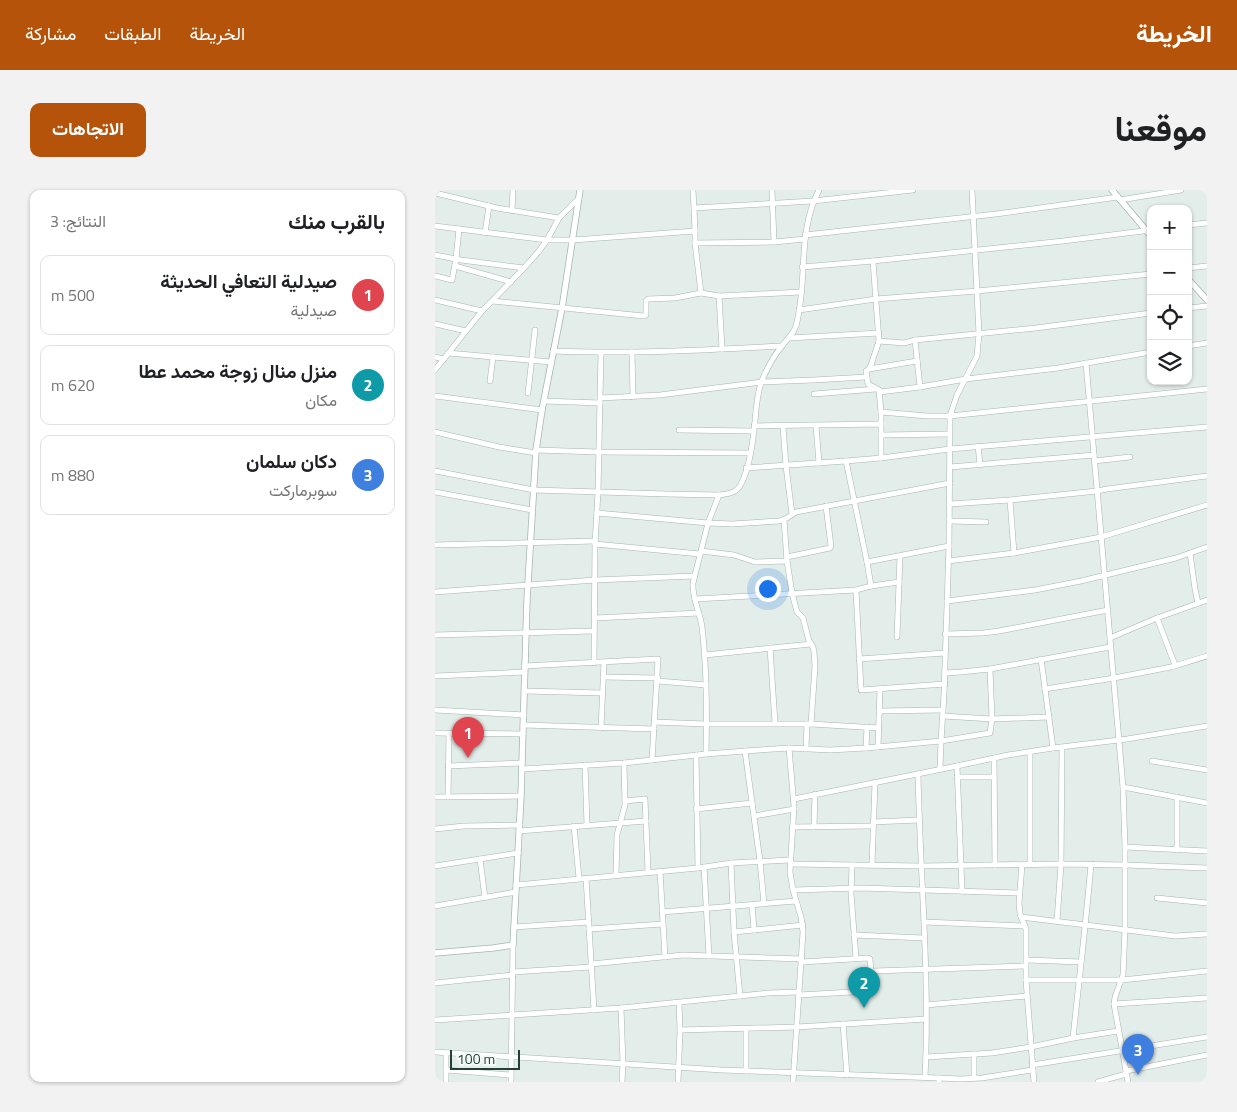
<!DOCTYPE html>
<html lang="ar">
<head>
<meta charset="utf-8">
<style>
	:root { --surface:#fff; --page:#f2f2f2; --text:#202124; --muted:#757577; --line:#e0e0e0; --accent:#b45309 }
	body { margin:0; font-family:"Titillium Web",Vazirmatn,sans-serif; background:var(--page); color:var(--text); direction:rtl }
	.controls { position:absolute; right:15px; top:15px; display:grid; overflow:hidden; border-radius:10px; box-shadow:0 1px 4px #0004 }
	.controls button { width:45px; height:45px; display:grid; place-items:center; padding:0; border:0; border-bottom:1px solid var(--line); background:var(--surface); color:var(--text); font:25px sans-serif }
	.scale { position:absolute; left:15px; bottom:12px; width:70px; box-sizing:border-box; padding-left:5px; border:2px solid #224038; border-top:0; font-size:14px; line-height:18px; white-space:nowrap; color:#224038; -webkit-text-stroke:4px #f4faf7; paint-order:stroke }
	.you { position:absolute; left:332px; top:398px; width:18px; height:18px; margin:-12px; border:4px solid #fff; border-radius:50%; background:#1a73e8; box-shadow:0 0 0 8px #1a73e833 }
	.badge { display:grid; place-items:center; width:32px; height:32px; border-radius:50%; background:var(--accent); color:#fff; font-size:16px; font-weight:700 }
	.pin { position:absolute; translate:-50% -41px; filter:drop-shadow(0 1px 2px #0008) }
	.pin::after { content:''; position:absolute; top:26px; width:18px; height:15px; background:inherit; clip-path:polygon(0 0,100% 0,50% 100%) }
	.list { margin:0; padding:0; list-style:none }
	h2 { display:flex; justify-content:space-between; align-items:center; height:65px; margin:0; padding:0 20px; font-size:21px }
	h2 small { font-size:16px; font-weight:400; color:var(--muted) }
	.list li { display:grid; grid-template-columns:32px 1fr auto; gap:15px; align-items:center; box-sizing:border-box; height:80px; margin:0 10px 10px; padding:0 10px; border:1px solid var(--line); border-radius:10px }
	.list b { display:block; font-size:19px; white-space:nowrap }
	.list p { margin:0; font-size:16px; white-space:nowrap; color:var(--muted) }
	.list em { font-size:16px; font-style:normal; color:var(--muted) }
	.icon { flex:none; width:28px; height:28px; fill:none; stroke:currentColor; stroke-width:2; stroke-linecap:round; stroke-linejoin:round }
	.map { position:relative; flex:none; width:772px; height:892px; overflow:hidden; direction:ltr; border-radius:10px }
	header { display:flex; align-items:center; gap:30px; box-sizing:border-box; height:70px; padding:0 25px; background:var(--accent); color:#fff }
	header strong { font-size:24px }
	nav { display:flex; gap:28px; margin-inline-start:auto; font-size:18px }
	.intro { display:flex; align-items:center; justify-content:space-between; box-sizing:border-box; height:120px; padding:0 30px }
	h1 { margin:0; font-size:35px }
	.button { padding:12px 22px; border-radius:10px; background:var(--accent); color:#fff; font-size:18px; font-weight:700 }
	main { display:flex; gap:30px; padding:0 30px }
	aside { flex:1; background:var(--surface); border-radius:10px; box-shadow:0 1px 4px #0004 }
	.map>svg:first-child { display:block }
</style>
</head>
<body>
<header>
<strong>الخريطة</strong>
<nav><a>الخريطة</a><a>الطبقات</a><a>مشاركة</a></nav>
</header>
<div class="intro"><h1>موقعنا</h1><a class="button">الاتجاهات</a></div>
<main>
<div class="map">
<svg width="772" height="892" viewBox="0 0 772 892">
	<rect width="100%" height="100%" fill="#e3ede9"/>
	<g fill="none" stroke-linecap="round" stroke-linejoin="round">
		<defs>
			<g id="minor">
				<path d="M258,0l1,18"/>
				<path d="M337,0l2,52"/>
				<path d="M0,3l62,15 62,10"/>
				<path d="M685,10l61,-10"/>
				<path d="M77,21l1,-21"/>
				<path d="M753,35l19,-2"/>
				<path d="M0,36l112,14h26l122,-9v12l79,-1 31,-3"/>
				<path d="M260,41l-1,-23 119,-7 100,-11"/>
				<path d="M50,43l4,-27"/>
				<path d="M370,45l191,-21 122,-17"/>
				<path d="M260,53l6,50"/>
				<path d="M0,65l26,5 63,8"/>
				<path d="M438,71l190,-20 88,-11"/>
				<path d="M20,76l56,16"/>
				<path d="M367,77l71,-6 6,80 -8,24 -2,4 -3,2 2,13 11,6 2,22"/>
				<path d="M753,78l19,-2"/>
				<path d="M0,86l17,4 4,-21 3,-30"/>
				<path d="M284,106l3,53"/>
				<path d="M0,110l47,11"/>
				<path d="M57,111l152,15 2,-1v-14l2,-2 27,-1 26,-5 18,3 82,-4"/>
				<path d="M753,118l19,-2"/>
				<path d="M364,120l77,-11 101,-8 174,-17"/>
				<path d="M0,134l31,7"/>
				<path d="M354,148l90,-5"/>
				<path d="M480,150l5,47"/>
				<path d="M444,151l25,2 11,-3 121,-12 115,-15"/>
				<path d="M753,156l19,-3"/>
				<path d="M118,161c76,3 152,-1 229,-5"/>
				<path d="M197,162l1,45"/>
				<path d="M13,163l103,9"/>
				<path d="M0,167l9,2"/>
				<path d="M651,173l37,424 2,60v82l-2,46 -8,22 -1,7 14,78"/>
				<path d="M434,179l48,-8"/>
				<path d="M0,180l47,-59 42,-43 15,-17 8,-11 12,-22 20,-20"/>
				<path d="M55,191l3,-24"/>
				<path d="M445,202l40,-5 46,-8 92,-11 93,-16"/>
				<path d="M93,203l7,-63"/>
				<path d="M379,204l62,-5"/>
				<path d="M0,206l107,14"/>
				<path d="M165,208l60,-3 102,-13 51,-2 53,-3"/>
				<path d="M109,211l56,2"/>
				<path d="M446,234v-12l46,4h23l257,-27"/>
				<path d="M319,236l127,-2v11l68,-1"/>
				<path d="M381,236l3,37"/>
				<path d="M348,237l3,39 6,48"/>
				<path d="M244,240l74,1"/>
				<path d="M0,242l64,15 37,6"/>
				<path d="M446,245v23"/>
				<path d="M543,256l2,18"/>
				<path d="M101,260l63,2 151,1"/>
				<path d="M411,271l21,101 4,24 -15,4"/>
				<path d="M659,271l36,-4"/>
				<path d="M515,277l144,-12"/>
				<path d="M311,278l100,-7 35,-3 69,-9 257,-22"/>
				<path d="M0,281l99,19 133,4 52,1"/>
				<path d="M0,302l97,18"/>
				<path d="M575,310l4,53"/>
				<path d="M515,314l60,-4 87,-9 10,-2 100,-13"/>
				<path d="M162,323l111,10 24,1 47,-3 8,-3 9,-6 154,-29"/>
				<path d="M349,330l3,41 5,32 5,19 6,6 6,23 4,6 1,5 1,14 -4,58"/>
				<path d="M515,331l36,1"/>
				<path d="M160,354l105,10"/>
				<path d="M0,355l160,-4"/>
				<path d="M266,361l33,4 21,7 32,-1"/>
				<path d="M755,363l5,36 3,14"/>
				<path d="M352,367l43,-9 1,-2 -5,-40"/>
				<path d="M513,371l66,-8 87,-16 106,-32"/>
				<path d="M432,372l82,-16"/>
				<path d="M436,396l28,-4"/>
				<path d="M0,402l160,-12 99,-4"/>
				<path d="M260,409l161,-9 5,100 84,-6"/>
				<path d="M512,411l88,-11 46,-9 95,-23 31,-11"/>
				<path d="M160,428l104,-5"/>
				<path d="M722,428l18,47"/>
				<path d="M510,444l38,-1 16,-2 109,-21"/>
				<path d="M0,445l159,-4"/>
				<path d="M462,447l3,-81"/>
				<path d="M675,448l47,-20 50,-18"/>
				<path d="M335,458l5,75"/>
				<path d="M270,465l106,-11"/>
				<path d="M424,469l86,-6"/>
				<path d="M606,469l12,89"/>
				<path d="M159,473l1,-119 3,-52 3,-139"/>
				<path d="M89,476l134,-7 -6,101"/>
				<path d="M510,483l16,-1 29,-3 120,-22"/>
				<path d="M0,486l89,-4"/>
				<path d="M168,487l55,1"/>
				<path d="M223,491l48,4"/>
				<path d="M610,499l69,-11 57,-11 36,-11"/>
				<path d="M90,501l77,2"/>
				<path d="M0,520l89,5"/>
				<path d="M444,521l64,-1"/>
				<path d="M508,526l49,3 57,-2"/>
				<path d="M219,532l52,2h105l68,4"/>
				<path d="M88,535l131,4"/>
				<path d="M166,538l3,-66"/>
				<path d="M0,543l88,1"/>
				<path d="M443,557l2,-58"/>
				<path d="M354,558l5,58 -4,66 3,18 8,27 2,15 -10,150"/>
				<path d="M431,558l1,-21"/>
				<path d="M371,559l1,-25"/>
				<path d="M310,561l15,110 4,43"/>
				<path d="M595,561v114"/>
				<path d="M271,564c1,-42 1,-85 -4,-127 -2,-15 -10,-29 -9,-44l15,-60 11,-28c9,-1 18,-2 22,-11 9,-17 12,-44 14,-63 1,-13 2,-26 6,-38 5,-13 12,-26 21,-37 9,-12 13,-12 16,-29 9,-42 0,-87 21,-127"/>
				<path d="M261,565l2,113"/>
				<path d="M559,568l1,107"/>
				<path d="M717,571l55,9"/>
				<path d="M150,575l2,60"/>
				<path d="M13,576l74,-3"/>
				<path d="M522,576l5,125"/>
				<path d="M87,579l102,-6 82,-9 53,-4 30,-2 41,2 36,-2 75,-7 3,-47 5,-148 1,-130 7,-21 20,-39 2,-22 -7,-144"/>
				<path d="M505,579l1,-28 49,-8 2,-14 -2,-50"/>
				<path d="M483,584c2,101 12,202 7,303"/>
				<path d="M522,587h37"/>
				<path d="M688,597l84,16"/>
				<path d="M0,607l86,-1"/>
				<path d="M13,607l1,-63"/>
				<path d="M359,609l163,-33 51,-11 45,-7 74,-9 80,-13"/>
				<path d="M190,611l20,-2 3,73"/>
				<path d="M261,619l56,-6"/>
				<path d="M319,626l40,-7"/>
				<path d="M438,632l46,-2"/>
				<path d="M139,636l5,52"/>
				<path d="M357,637l80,-1"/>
				<path d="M379,637l1,-33"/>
				<path d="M0,639l29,-3 56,-1"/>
				<path d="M84,641l127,-10"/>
				<path d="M690,657l82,4"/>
				<path d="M742,660v-53"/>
				<path d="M45,669l5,39"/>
				<path d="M296,673l3,69 6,64"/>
				<path d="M355,674l131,2 140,-2 65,1 81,3"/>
				<path d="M417,675l-1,29 5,64"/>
				<path d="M437,675l3,-83"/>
				<path d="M587,675l-3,38 1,11 6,15v51l8,102"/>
				<path d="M0,676l83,-13"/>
				<path d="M269,677l5,89"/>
				<path d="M225,681l5,86"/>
				<path d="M181,685l1,-40 8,-30 -1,-42"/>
				<path d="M151,688l8,132"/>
				<path d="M81,695l182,-17 33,-5 59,-3"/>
				<path d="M358,700l68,-2 158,5"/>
				<path d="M722,708l50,5"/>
				<path d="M317,715l2,25"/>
				<path d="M0,716l81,-14"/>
				<path d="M227,722l134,-11"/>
				<path d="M586,727l154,19 32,-2"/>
				<path d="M622,731l4,-57 1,-117"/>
				<path d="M489,732l101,4"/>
				<path d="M79,737l75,-5"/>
				<path d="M154,739l74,-5"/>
				<path d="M299,742l69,-7"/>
				<path d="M419,745l70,3"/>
				<path d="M592,770l54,2"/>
				<path d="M367,772l66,-4 2,1 1,13"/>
				<path d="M156,774l92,-9 119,4"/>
				<path d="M78,782l78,-5"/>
				<path d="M591,790h96l85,-9"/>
				<path d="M0,793l78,-8"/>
				<path d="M364,805l53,-3 18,-19 4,-2 152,-5"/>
				<path d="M679,814l93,-6"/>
				<path d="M491,815l101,-9"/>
				<path d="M186,818l2,56 -1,18"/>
				<path d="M0,830l186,-12 147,-15 31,-1"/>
				<path d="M408,834l4,51"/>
				<path d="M311,839v42"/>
				<path d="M245,840l117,-3 129,-8"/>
				<path d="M638,848c6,-58 13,-115 18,-174"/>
				<path d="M0,862l287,18 217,8v4"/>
				<path d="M11,863v29"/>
				<path d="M491,867l66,-4 39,-6 42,-9 45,-7"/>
				<path d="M597,875l175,-28"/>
				<path d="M11,880l65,5"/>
				<path d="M691,881l81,-16"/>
				<path d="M504,888l21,1 22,-1 50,-8"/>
				<path d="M539,888v-24"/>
				<path d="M76,892l2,-137"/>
				<path d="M243,892l2,-52 -1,-27"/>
				<path d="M663,892l28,-8"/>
			</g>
			<g id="tertiary">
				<path d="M677,0l39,46"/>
				<path d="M753,89l19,21"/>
				<path d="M0,763l58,-5 20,-3 8,-149 6,-196 9,-150 6,-40 20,-102 18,-118"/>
			</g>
		</defs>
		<!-- minor casing -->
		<use href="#minor" stroke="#a5b6b0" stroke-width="6"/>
		<!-- tertiary casing -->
		<use href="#tertiary" stroke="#a5b6b0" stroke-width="7"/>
		<!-- minor -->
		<use href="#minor" stroke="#fff" stroke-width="5"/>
		<!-- tertiary -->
		<use href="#tertiary" stroke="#fff" stroke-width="5.5"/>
	</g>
</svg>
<div class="controls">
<button>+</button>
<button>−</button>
<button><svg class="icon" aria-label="locate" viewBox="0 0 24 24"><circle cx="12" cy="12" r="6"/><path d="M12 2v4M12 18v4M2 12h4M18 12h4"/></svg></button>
<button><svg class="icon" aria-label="layers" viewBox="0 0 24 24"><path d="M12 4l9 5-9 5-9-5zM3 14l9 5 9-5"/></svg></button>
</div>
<div class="scale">100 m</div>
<div class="you"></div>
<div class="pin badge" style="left:33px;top:568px;background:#e0444e">1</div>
<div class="pin badge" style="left:429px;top:818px;background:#0f9aa8">2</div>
<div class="pin badge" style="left:703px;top:885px;background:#3f7fe0">3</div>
</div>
<aside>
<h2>بالقرب منك<small>النتائج: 3</small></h2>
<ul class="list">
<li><span class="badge" style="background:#e0444e">1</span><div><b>صيدلية التعافي الحديثة</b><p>صيدلية</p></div><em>500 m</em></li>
<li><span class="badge" style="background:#0f9aa8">2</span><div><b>منزل منال زوجة محمد عطا</b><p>مكان</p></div><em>620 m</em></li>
<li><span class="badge" style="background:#3f7fe0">3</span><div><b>دكان سلمان</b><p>سوبرماركت</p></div><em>880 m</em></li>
</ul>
</aside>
</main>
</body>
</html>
